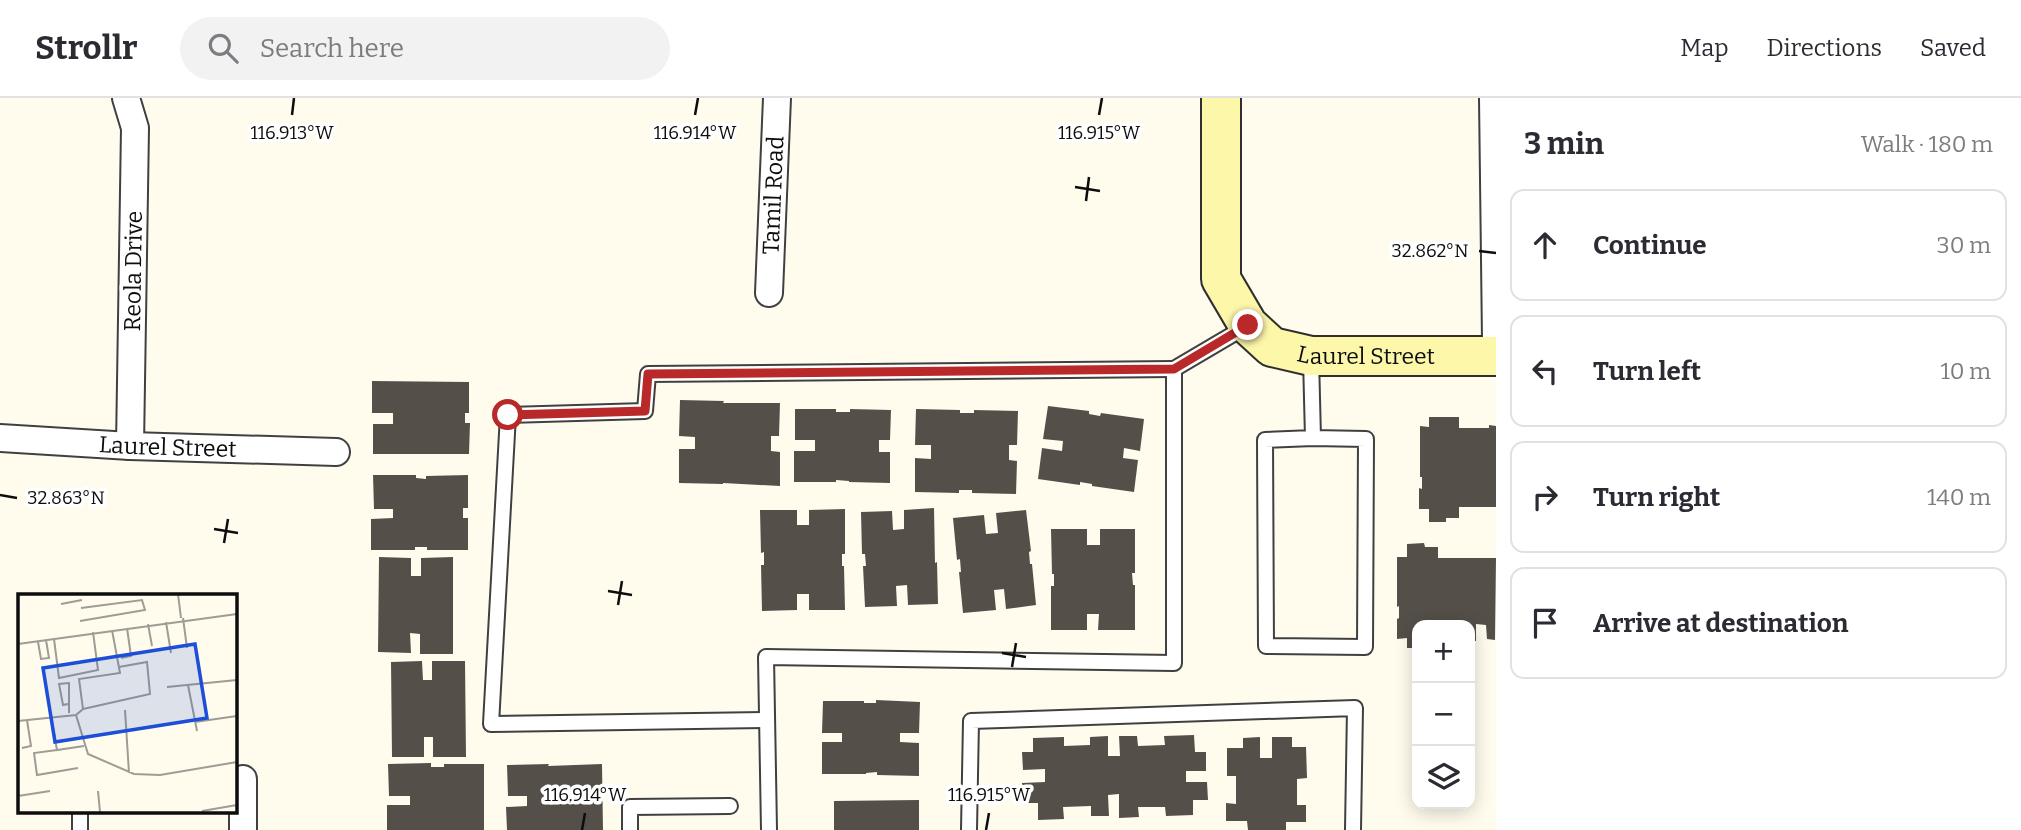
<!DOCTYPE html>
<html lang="en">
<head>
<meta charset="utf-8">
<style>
	:root { --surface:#fff; --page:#f2f2f3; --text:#2b2b33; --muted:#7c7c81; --line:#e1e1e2 }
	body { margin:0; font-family:Bitter,serif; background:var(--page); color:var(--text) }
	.controls { position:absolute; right:21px; bottom:21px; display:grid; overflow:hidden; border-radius:14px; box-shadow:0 4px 18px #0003 }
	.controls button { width:63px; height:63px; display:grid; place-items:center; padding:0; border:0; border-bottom:2px solid var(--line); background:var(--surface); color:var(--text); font:35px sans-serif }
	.stop { position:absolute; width:21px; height:21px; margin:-16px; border:5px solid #b9292a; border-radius:50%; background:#fff }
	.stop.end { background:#b9292a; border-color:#fff; box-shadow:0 2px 7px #0008 }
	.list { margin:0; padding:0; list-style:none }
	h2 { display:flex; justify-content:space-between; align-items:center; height:91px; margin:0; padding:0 28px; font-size:30px }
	h2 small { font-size:23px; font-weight:400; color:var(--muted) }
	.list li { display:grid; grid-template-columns:46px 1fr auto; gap:21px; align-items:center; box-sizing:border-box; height:112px; margin:0 14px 14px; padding:0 14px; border:2px solid var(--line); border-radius:14px }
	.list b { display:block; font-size:26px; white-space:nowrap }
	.list em { font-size:23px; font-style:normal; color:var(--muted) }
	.icon { flex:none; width:38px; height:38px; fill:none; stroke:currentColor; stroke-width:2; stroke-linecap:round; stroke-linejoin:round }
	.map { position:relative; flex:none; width:1496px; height:732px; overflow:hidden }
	header { display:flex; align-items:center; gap:42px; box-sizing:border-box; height:98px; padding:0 35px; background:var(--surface); border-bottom:2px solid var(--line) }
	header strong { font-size:33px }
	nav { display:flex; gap:38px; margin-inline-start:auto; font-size:24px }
	.search { width:490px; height:63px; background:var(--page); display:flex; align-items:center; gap:18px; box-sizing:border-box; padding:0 24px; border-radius:38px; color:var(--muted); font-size:26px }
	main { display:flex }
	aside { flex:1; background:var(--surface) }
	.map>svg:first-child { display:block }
</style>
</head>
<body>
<header>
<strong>Strollr</strong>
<div class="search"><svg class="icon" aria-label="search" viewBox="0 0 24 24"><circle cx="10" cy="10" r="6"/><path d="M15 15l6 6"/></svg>Search here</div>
<nav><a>Map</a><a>Directions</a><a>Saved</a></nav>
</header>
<main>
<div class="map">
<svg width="1496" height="732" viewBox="0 0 1496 732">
	<rect width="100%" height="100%" fill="#fffcee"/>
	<!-- building -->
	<g fill="#554f4a">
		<path d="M372,283l97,1v31h-4v10h5l-1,31h-96v-30h20v-11h-21z"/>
		<path d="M680,302l44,1 -1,2h57l-1,33h-8v15l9,1v34l-57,-3v1l-44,-1v-34h16v-12l-16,-1z"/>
		<path d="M1048,308l41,5v3l11,2 1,-3 43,6 -4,32 -16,-3 -1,10 15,2 -4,32 -42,-6v-2l-12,-2v3l-42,-6 4,-31 20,3 1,-10 -20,-2z"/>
		<path d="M795,311h41v3h14v-3l41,1 -1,30h-11v12h11v31l-41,-1v-1l-13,-1v2h-42v-31h21v-11h-20z"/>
		<path d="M916,311l44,1v3h14v-3l44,1 -1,34h-8v15l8,1 -1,33 -44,-1v-3h-13v3l-44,-1v-34l16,1v-14h-16z"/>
		<path d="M1429,319h30v11h30v-3l7,1v81h-37v11h-13v4h-17v-13h-10v-21l3,1v-12h-2v-51l9,1z"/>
		<path d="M373,377h43v3l10,1v-3l42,-1v33h-5v10h5v32h-41v-3h-12v3h-44v-31l22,-1v-9h-19z"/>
		<path d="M934,410l1,55 2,-1 1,42 -30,1 -1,-20 -11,1 1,20 -32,1 -2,-41h3l-1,-12h-3l-1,-42 31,-1 1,19 11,-1v-19z"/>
		<path d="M845,411v45h-3v12h2l1,44h-36v-16h-12v16l-35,1 -1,-46h3v-13l-3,1 -1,-43h37v15h12v-15z"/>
		<path d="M1026,412l5,41 -2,1 1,12h2l4,41 -30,4 -2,-20 -10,1 2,20 -33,3 -4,-41h2l-1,-13 -3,1 -4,-42 31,-3 2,19 12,-1 -2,-20z"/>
		<path d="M1051,431h36v16h13v-16h35v44h-3l1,12h2v45h-37l1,-16h-12v16h-36v-44h3v-12h-2z"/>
		<path d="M1424,445l1,4h13v11h58l-1,82 -8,-1 -1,-14 -10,-1v17h-6v-16h-53v23h-10v-10l-10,1v-20l2,-1v-12l-2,1v-50h10v-13z"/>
		<path d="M379,459l32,1v18h10v-18l32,-1v97h-33v-20l-10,-1 1,20 -33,-1z"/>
		<path d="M422,563l1,19h9v-19h33l1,96h-33v-20h-9v20h-32l-1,-95z"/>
		<path d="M876,602l44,2 -1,31h-19v9l19,1v33l-42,-1v-3l-11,1v1h-44v-32h20v-9h-20l1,-32h41v2h12z"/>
		<path d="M1194,637l1,17h11v19h-20v11h21l1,18h-15v15l-27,1 -1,-9h-27l1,10 -20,1v-24l-11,1 1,21h-18v-10l-28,1 1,12 -26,1v-17h-15l-1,-20 23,-1v-13l-22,1 -1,-18h11v-14l31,-1v9l26,-1v-8l18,-1v20h12l-1,-20h18l1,10 27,-1 -1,-9z"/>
		<path d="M1260,639v21h12v-21h20v10h14l1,31 -10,1v26h9v17h-20v8h-38l-1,-9h-21v-18l10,1v-28h-9v-28h16v-10z"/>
		<path d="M431,665v4h13v-3h40v66h-97v-25h23v-9h-21l-1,-32z"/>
		<path d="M549,666l-1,2 54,-2 1,66h-96l-1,-23 21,-1v-10h-19l-1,-31z"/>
		<path d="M919,702v30h-85v-29z"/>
	</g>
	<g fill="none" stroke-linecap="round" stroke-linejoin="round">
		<defs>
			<g id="lane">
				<path d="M1311,260l2,80 -48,2 1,206 99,1 1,-208 -53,-1"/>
				<path d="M767,622l-276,4 17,-309 137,-4 3,-37 526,-5"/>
				<path d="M80,732v-19"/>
				<path d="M630,732v-23l100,-1"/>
				<path d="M769,732l-3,-173 408,6v-294l73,-43"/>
				<path d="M969,732l2,-109 384,-13 -2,122"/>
			</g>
			<g id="street">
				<path d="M126,0l9,30 -5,318"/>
				<path d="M1493,0l3,242"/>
				<path id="s1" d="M769,195l8,-195"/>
				<path id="s2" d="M0,340l130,8 206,6"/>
				<path d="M243,681v51"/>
			</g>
			<g id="secondary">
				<path id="s3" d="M1221,0v181l27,46 24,22 39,9h185"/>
			</g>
		</defs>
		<!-- lane casing -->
		<use href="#lane" stroke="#404040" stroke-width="18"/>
		<!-- street casing -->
		<use href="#street" stroke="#404040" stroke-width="30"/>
		<!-- secondary casing -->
		<use href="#secondary" stroke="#2f2f2f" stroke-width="42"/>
		<!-- lane -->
		<use href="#lane" stroke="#fff" stroke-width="14"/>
		<!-- street -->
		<use href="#street" stroke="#fff" stroke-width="26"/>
		<!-- secondary -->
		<use href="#secondary" stroke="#fdf7aa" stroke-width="38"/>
	</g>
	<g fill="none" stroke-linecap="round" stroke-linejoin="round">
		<!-- route -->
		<path stroke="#b9292a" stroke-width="9" d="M508,317l137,-4 3,-37 526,-5 74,-44"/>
	</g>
	<!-- ticks -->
	<path fill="none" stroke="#0d0d0d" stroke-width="2.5" d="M292,17l2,-17M695,17l3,-17M1099,17l3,-17M1075,89l25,4M1086,103l3,-24M1479,153l17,2M0,397l17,3M214,431l24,4M224,445l4,-24M608,493l24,4M618,507l4,-24M1002,555l24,4M1012,569l4,-24M582,732l3,-17M986,732l3,-17"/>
	<g text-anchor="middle" stroke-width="7" stroke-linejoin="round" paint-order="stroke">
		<!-- street labels -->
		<g font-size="23" fill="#0d0d0d" stroke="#fff">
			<text dy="8" stroke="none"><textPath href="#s1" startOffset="98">Tamil Road</textPath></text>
			<text transform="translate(133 173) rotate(-89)" y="8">Reola Drive</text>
			<text dy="8" stroke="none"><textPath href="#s3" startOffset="362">Laurel Street</textPath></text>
			<text dy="8" stroke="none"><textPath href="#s2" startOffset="168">Laurel Street</textPath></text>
		</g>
	</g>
	<!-- overview -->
	<g transform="translate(18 496)">
		<rect width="219" height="219" fill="#fffcee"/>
		<path fill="none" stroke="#9e9c94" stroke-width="2" d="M160,0l3,24M43,10l21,-4M165,24l4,30M62,27l65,-11 -3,-10 -61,8M148,28l5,31M130,30l4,22M36,45l5,39 39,-8 -5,-38M20,48l3,17 8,-1 -3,-18M0,50l219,-30M103,64l10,-2 -4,-28M170,91l9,46M149,93l70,-7M50,110l-5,1 -4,-21 10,-1v30M65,115l67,-15 -3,-32 -28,5M107,116l4,63M58,121l12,39 46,20 26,1 77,-13M58,121l7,-6 -4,-30 41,-6 -8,-43M33,122l6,34 27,-4M0,127l58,-6M177,128l42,-6M4,154l9,-2 -4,-26M39,156l-23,3 3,22 41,-7M80,197l2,21M0,202l32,-5M184,217l35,-6"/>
		<path fill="#1d4ed8" fill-opacity="0.15" stroke="#1d4ed8" stroke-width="3.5" d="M177,50l12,74 -152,24 -12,-74z"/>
		<rect width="219" height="219" fill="none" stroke="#0d0d0d" stroke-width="3.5"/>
	</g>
	<g font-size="18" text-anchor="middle" fill="#0d0d0d" stroke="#fff" stroke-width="7" stroke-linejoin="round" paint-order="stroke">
		<text x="292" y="41">116.913°W</text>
		<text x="695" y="41">116.914°W</text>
		<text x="1099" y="41">116.915°W</text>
		<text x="1430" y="159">32.862°N</text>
		<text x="66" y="406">32.863°N</text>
		<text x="585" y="703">116.914°W</text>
		<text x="989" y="703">116.915°W</text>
	</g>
</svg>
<div class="controls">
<button>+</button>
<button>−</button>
<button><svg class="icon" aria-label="layers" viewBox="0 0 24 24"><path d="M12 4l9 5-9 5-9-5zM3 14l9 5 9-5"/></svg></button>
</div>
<div class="stop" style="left:508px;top:317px"></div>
<div class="stop end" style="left:1248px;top:227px"></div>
</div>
<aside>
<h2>3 min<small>Walk · 180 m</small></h2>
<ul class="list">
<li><svg class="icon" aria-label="ahead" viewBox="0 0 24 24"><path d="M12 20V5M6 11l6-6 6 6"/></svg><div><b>Continue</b></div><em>30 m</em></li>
<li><svg class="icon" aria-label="left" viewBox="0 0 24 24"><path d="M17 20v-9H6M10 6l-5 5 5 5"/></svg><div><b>Turn left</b></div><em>10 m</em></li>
<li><svg class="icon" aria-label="right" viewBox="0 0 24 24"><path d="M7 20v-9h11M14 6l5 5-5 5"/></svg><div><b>Turn right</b></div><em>140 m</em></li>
<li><svg class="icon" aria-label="arrive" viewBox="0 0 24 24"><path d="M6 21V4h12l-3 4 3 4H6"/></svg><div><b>Arrive at destination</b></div></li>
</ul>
</aside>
</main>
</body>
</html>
